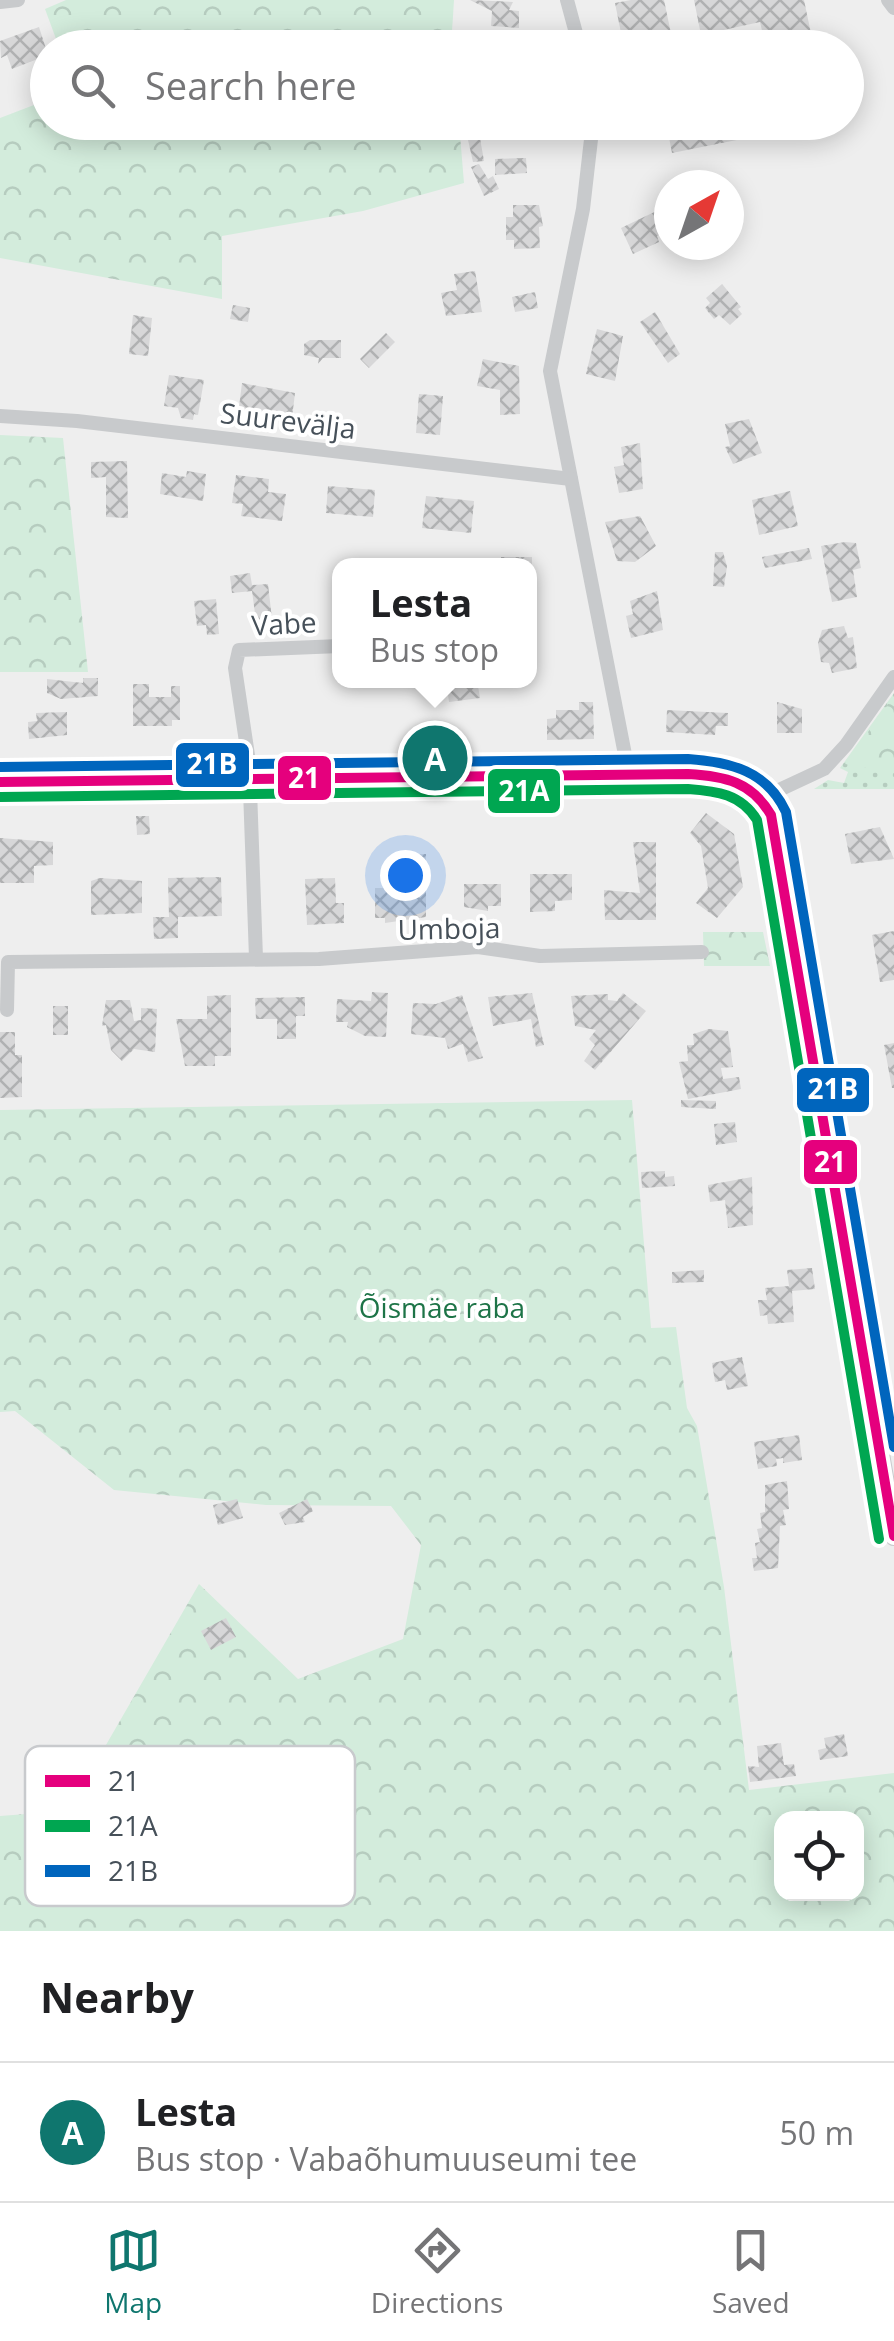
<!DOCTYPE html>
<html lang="en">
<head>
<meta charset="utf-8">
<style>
	:root { --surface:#fff; --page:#f2f2f2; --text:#202124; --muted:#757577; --line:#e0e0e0; --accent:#0f766e }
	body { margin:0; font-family:"Open Sans",sans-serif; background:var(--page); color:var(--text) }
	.controls { position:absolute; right:30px; bottom:30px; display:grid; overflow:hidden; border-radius:20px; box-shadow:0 5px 25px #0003 }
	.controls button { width:90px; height:90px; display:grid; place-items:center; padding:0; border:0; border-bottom:2px solid var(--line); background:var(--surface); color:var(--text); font:50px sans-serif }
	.compass { position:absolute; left:654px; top:170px; width:90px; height:90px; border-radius:50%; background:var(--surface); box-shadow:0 5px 25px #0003; rotate:40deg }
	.you { position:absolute; left:405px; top:875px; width:35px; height:35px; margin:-25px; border:8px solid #fff; border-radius:50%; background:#1a73e8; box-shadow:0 0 0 15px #1a73e833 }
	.badge { display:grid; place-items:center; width:65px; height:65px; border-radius:50%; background:var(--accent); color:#fff; font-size:32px; font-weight:700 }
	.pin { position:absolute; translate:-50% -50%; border:5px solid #fff; box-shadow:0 2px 10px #0006 }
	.popup { position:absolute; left:332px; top:558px; width:205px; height:130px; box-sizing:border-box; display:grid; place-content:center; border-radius:20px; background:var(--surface); filter:drop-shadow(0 2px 8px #0005); font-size:32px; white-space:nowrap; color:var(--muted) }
	.popup b { font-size:38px; color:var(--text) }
	.popup::after { content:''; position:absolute; left:50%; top:100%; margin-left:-20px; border:20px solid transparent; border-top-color:var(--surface) }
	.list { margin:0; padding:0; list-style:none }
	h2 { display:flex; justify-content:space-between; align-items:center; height:130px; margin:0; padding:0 40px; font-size:42px }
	h2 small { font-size:32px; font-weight:400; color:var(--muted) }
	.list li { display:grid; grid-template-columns:65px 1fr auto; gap:30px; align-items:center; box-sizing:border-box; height:140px; padding:0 40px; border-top:2px solid var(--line) }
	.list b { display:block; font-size:38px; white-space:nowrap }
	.list p { margin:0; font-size:32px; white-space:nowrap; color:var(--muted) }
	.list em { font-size:32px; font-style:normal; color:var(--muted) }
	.icon { flex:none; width:55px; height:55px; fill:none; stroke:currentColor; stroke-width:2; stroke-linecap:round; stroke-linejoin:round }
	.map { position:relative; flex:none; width:894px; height:1931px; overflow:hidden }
	.search { position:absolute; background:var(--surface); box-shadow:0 5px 25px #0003; left:30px; right:30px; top:30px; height:110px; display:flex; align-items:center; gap:25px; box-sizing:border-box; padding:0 35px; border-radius:55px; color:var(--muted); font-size:38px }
	.sheet { height:270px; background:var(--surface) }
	nav { display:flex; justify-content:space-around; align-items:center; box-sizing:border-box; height:140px; border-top:2px solid var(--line); background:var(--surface); font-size:28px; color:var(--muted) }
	nav a { display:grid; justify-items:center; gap:5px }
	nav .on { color:var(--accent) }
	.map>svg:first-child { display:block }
</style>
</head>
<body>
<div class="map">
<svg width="894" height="1931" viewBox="0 0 894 1931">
	<defs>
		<pattern id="grass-dots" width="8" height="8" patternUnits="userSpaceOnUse" patternTransform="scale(2.5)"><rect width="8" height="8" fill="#d3ecdc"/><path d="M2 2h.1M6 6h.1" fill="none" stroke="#b6ccbf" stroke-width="1.8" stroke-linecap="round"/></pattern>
		<pattern id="forest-crowns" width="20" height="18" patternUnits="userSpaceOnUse" patternTransform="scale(2.5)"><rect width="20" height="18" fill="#d3ecdc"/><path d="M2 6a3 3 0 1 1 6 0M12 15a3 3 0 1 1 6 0" fill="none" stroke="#b6ccbf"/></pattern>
		<pattern id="building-cross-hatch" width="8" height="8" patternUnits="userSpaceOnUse" patternTransform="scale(2.5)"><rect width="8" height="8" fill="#d7d7d8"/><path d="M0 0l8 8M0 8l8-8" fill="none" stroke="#b0b1b2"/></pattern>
	</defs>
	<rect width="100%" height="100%" fill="#eee"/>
	<!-- grass -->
	<path fill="url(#grass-dots)" d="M894,693v96h-80l14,-9 16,3 4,-11 -8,-4z"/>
	<!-- forest -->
	<g fill="url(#forest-crowns)" fill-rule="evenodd">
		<path d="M66,0h388l-3,47h-392l-14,-38z"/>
		<path d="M47,100l1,22 411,1 5,60 -101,28 -141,25v63l-222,-41v-140z"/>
		<path d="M0,435l63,3 25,234h-88z"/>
		<path d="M894,696v76l-49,-8z"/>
		<path d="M703,932h60l7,34h-66z"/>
		<path d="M632,1100l19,228 25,-1 11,81 10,18 27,161 25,203 145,-17v158h-894v-115l39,-3 60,-56 100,-173 99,95 105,-40 18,-94 -30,-39 -125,-1 -152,-15 -99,-79 -15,1v-302zM782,1818h74v76h-74z"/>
	</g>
	<!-- building -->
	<g fill="url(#building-cross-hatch)">
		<path d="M470,0l43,2 -4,8 10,1v17l-28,-2 1,-15z"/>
		<path d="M631,0h33l10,48h-50l-9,-45z"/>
		<path d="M694,0h110l10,48h-48l-6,-26 -59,13z"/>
		<path d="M39,27l9,28 -36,14 -5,-14 -6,3 -1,-17z"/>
		<path d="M666,122h102l3,11 -99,20z"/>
		<path d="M480,138l4,23 -11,1 -5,-22z"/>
		<path d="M526,158l1,15 -32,2v-16z"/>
		<path d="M479,164l9,15 5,-3 6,13 -15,7 -13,-29z"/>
		<path d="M513,205h26l4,21 -4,1 1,21 -26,1v-9h-8v-23h7z"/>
		<path d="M669,205v25l-12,6 2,6 -26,12 -12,-26z"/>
		<path d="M475,271l7,41 -36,4 -5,-23 16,-3 -3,-16z"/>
		<path d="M722,284l19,23 -3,2 4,5 -12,11 -11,-10 -5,4 -9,-11 5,-5 -4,-5z"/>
		<path d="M535,292l3,16 -23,4 -3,-15z"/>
		<path d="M233,305l17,3 -2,14 -18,-3z"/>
		<path d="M655,312l25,42 -12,9 -28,-41z"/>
		<path d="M133,315l19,3 -4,38 -19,-2z"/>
		<path d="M597,329l26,7 -8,45 -29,-7z"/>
		<path d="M386,333l9,9 -26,26 -9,-9z"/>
		<path d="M310,340h31v18h-18l-5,6 1,-6 -15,-3v-11z"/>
		<path d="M483,359l36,7 1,48 -20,1v-25l-23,-4z"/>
		<path d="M169,375l35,5 -6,35 -4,-1 -1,6 -12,-2 -3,-10 -14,-2z"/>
		<path d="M242,383l53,10 -3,25 -54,-3z"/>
		<path d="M419,394l24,2 -3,39 -24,-2z"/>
		<path d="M749,419l13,34 -29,11 -8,-17 5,-1 -5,-22z"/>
		<path d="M640,443l3,46 -24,4 -5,-26 10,-2 -3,-18z"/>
		<path d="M127,461l1,57 -22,-1v-40l-15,1v-16z"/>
		<path d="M187,471l19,3 -3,27 -43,-7 2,-21 24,4z"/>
		<path d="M236,475l33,4 -1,13 18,2 -4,27 -41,-5 2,-12 -11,-1z"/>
		<path d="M328,486l47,4 -2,27 -47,-4z"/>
		<path d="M790,491l8,35 -39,9 -7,-35z"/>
		<path d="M426,496l48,5 -3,32 -49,-5z"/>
		<path d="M640,516l16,30 -21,16 -18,-1 -12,-39z"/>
		<path d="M845,542l11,1 5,25 -8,2 4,27 -25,5 -11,-56z"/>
		<path d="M809,548l3,11 -47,9 -3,-11z"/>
		<path d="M715,552h8l4,14 -3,21 -11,-1z"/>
		<rect x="501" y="557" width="31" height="9"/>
		<path d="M250,573l2,12 16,-1 4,35 -16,2 -4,-30 -20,2 -2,-17z"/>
		<path d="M657,591l6,39 -32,8 -5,-22 7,-2 -3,-13z"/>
		<path d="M216,599l3,35 -12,1 -1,-10 -9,1 -3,-25z"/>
		<path d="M844,626l4,12 5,-1 4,31 -25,5 -3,-10 -8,-1 -3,-19 4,-13z"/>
		<path d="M83,678h15v18l-37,3 -14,-6v-14l36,4z"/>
		<path d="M446,680h31l3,18 -31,4z"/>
		<path d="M133,684h16v13h22v-11h9v34h-8v6h-39z"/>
		<path d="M579,702h14l1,37 -47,1v-21l9,-1v-8h23z"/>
		<path d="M777,702l25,7v24h-25z"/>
		<path d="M667,710l61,3v13h-12l-1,9 -49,-3z"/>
		<path d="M67,712v23l-38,4 -1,-17 9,-1 -1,-8z"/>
		<path d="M706,813l28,21 9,53 -26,31 -21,-15 12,-15 -7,-42 -11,-13z"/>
		<path d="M136,816h13l1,18 -13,1z"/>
		<path d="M880,827l14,32 -43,5 -6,-30z"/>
		<path d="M0,838l53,4v23l-19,1v17h-34z"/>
		<path d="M633,842h23v78h-51l-1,-30 36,3z"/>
		<path d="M406,854h20v63l-41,6v-5h-10v-30h10v-6h21z"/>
		<path d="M530,874h42v26l-17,1v10l-25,1z"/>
		<path d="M221,877l1,39 -44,1v21l-24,1 -1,-22h16l-1,-39z"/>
		<path d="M100,878l42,3v32l-51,2v-34z"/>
		<path d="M335,878l1,25h8v20l-37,2 -2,-46z"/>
		<path d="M464,884h37v22h-13v5l-24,-4z"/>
		<path d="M894,931v49l-14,2 -8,-47z"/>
		<path d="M372,992l16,1 -2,44 -21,-1 -18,-9 1,-5h-12l1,-23 34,2z"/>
		<path d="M532,993l12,52 -8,2 -5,-28 -38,7 -5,-29z"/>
		<path d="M623,993l23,18 -51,59 -11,-9 11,-16 -6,-6 7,-9 -21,-4 -4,-30 37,-2v6l9,1z"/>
		<path d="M231,995v61h-16v10h-30l-9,-47h31v-23z"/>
		<path d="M462,995l21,63 -15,4 -5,-18 -15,5 -3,-11 -34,-4 2,-31 23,1z"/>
		<path d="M305,997v19h-9v23h-19v-20h-21l-1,-21z"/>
		<path d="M106,1000h24l4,21 7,-1v-12l16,1 -2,43 -21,-3 -12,12 -11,-11 -5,-25 -4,1z"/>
		<rect x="53" y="1006" width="15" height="29"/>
		<path d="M709,1029l19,2 5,36 -12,1 2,11 16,-2 2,12 -53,10 -9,-37 9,-1 -1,-16h7l-1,-11z"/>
		<path d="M0,1032h15v23h7v42l-22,1z"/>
		<path d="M894,1043v45h-2l-8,-43z"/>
		<path d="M681,1100l35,1v8l-35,-2z"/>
		<path d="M735,1122l2,20 -21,3 -2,-21z"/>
		<path d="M665,1171v6l9,-1 1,10 -33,2 -1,-16z"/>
		<path d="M752,1177l1,48 -25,3 -3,-28 -15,2 -2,-17z"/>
		<path d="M812,1268l3,21 -23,2 2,31 -26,2 -1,-9 -7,1 -2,-16h9l-2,-12 24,-2 -2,-16z"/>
		<path d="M704,1270v12l-32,1v-11z"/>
		<path d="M742,1357l6,29 -21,4 -2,-10 -10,2 -3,-19z"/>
		<path d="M799,1435l3,25 -19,3v-5l-7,1 1,7 -19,3 -4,-27z"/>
		<path d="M787,1481l2,28 -6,1 3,15 -6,1 -2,42 -24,3 -2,-13h5l-2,-15 5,-1 -3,-13 5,-1 -2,-15 5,-1v-27z"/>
		<path d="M237,1499l6,19 -25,7 -5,-20z"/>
		<path d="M307,1499l6,12 -10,6 2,5 -20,3 -6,-12z"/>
		<path d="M226,1618l10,19 -25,13 -10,-19z"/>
		<path d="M844,1734l4,22 -28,4 -2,-10 8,-2 -2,-10z"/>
		<path d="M781,1743l3,22 10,-1 2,12 -46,6 -2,-16 11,1 -2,-21z"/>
	</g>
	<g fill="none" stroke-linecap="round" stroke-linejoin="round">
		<!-- street -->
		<g stroke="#c8cacc" stroke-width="14">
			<path d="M567,0l13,48"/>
			<path d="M888,0l6,8"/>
			<path d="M0,2l18,-2"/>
			<path d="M593,122l-10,87 -33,162 79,404"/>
			<path d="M0,416l77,5 494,58"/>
			<path d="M762,798l62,-29 22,-24 48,-68"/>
			<path d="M256,958l-7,-196 -14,-94 4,-18 101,-4"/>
			<path d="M7,1010l1,-48 311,-3 159,-12 62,9 162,-4"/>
		</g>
		<!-- secondary -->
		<path stroke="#c9cacd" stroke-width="20" d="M0,782l629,-7c45,1 122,-13 142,40l123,721"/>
		<defs>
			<path id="bus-1" d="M0,782l688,-8c37,2 64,8 83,41l123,721"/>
			<path id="bus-2" d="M0,797l688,-8c29,2 53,5 69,31l122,719"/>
			<path id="bus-3" d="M0,767l688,-8c43,3 79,12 98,53l108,635"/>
		</defs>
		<!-- bus-1 casing -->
		<use href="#bus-1" stroke="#fff" stroke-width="18"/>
		<!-- bus-2 casing -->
		<use href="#bus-2" stroke="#fff" stroke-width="18"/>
		<!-- bus-3 casing -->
		<use href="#bus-3" stroke="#fff" stroke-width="18"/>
		<!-- bus-1 -->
		<use href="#bus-1" stroke="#e5007d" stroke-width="10"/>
		<!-- bus-2 -->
		<use href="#bus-2" stroke="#00a651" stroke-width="10"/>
		<!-- bus-3 -->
		<use href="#bus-3" stroke="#0065bd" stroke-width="10"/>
	</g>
	<g text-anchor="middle" stroke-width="8" stroke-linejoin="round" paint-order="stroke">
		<!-- street labels -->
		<g font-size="28" fill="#465059" stroke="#fff">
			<text transform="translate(288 421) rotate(7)" y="10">Suurevälja</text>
			<text transform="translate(284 624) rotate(-3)" y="10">Vabe</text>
			<text transform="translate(449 929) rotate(-1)" y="10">Umboja</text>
		</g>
		<!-- park labels -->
		<g font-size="28" fill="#1d7447" stroke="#fff">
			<text x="442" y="1318">Õismäe raba</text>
		</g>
	</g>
	<!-- legend -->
	<rect x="25" y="1746" width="330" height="160" rx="15" fill="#fff" stroke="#c8cacd" stroke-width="2.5"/>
	<rect x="45" y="1775" width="45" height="12" fill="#e5007d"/>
	<rect x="45" y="1820" width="45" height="12" fill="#00a651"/>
	<rect x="45" y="1865" width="45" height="12" fill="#0065bd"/>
	<g font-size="28" fill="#465059">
		<text x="108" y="1791">21</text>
		<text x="108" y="1836">21A</text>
		<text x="108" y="1881">21B</text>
	</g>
	<g stroke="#fff" stroke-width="4">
		<rect x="174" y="741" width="77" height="48" rx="10" fill="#0065bd"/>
		<rect x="276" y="754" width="57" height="48" rx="10" fill="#e5007d"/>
		<rect x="486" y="767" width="76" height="48" rx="10" fill="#00a651"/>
		<rect x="795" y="1066" width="76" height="48" rx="10" fill="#0065bd"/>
		<rect x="802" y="1138" width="57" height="48" rx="10" fill="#e5007d"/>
	</g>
	<g font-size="28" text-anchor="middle" font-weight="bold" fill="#fff">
		<text x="212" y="774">21B</text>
		<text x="304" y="788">21</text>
		<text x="524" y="801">21A</text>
		<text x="833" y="1099">21B</text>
		<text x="830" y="1172">21</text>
	</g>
</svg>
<div class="controls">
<button><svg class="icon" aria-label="locate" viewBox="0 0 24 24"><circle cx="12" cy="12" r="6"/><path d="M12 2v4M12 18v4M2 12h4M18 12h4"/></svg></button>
</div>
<svg class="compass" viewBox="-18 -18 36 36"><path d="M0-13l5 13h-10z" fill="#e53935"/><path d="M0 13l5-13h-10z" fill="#757577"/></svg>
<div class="you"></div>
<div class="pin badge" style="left:435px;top:758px">A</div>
<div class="popup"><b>Lesta</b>Bus stop</div>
<div class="search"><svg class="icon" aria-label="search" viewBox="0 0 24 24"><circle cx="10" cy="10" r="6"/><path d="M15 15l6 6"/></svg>Search here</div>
</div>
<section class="sheet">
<h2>Nearby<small></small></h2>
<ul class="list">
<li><span class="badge">A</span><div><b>Lesta</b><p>Bus stop · Vabaõhumuuseumi tee</p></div><em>50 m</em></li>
</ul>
</section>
<nav>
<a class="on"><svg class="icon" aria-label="map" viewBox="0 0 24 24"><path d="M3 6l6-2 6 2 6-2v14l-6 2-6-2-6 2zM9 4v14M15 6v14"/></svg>Map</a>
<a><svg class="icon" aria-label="directions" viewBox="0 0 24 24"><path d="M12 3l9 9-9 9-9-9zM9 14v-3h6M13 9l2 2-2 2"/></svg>Directions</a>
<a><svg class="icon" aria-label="saved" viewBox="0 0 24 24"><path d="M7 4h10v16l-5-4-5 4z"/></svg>Saved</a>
</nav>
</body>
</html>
